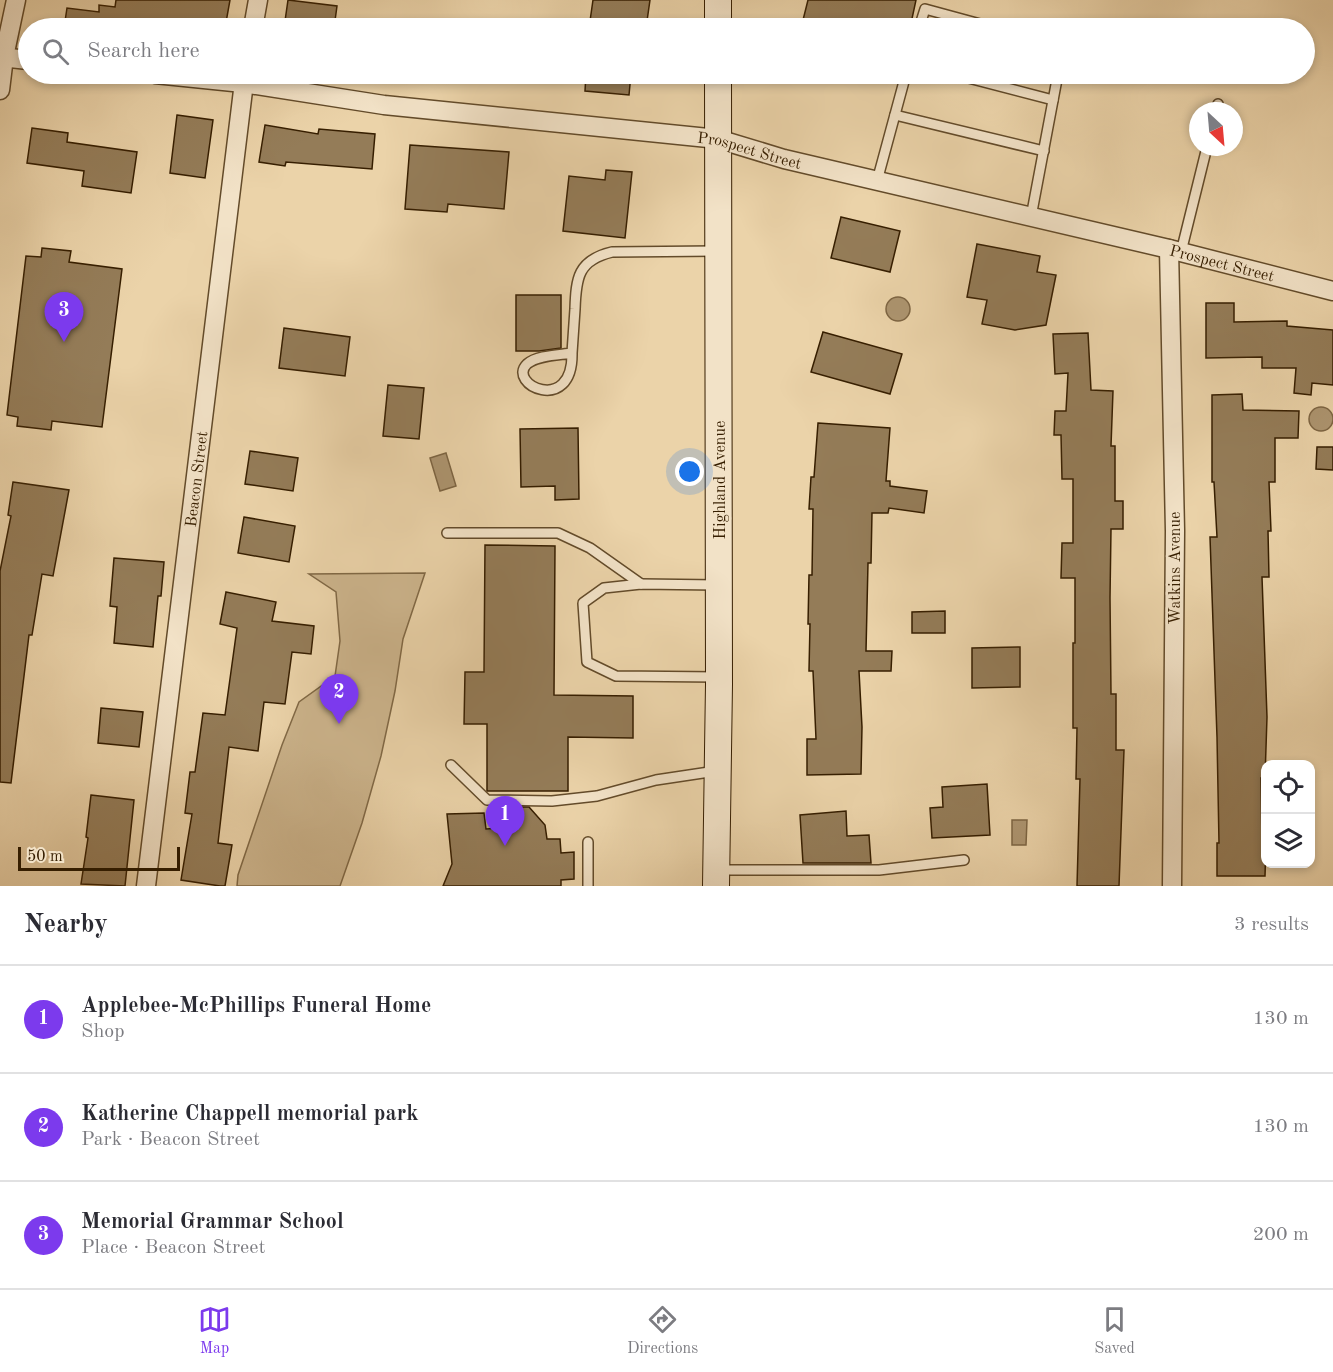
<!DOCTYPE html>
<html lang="en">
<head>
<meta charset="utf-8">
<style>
	:root { --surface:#fff; --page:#f2f2f3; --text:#2b2b33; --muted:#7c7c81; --line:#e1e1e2; --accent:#7c3aed }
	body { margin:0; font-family:"Old Standard TT",serif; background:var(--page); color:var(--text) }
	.controls { position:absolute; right:18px; bottom:18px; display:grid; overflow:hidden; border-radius:12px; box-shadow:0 3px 9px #0003 }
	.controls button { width:54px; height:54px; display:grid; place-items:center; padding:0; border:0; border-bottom:2px solid var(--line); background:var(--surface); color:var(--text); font:30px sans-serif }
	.compass { position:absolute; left:1189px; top:102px; width:54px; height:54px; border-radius:50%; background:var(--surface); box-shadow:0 3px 9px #0003; rotate:154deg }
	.scale { position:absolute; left:18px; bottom:15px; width:162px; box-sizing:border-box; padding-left:6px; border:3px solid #361e00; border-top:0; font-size:16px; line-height:21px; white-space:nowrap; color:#361e00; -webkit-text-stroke:4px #f2e2c7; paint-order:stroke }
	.you { position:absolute; left:690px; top:472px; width:21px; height:21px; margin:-15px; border:4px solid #fff; border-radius:50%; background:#1a73e8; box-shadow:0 0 0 9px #1a73e833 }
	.badge { display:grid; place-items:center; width:39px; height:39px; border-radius:50%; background:var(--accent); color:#fff; font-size:20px; font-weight:700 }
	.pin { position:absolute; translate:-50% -50px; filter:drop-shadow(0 2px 3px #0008) }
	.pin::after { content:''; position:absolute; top:32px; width:21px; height:18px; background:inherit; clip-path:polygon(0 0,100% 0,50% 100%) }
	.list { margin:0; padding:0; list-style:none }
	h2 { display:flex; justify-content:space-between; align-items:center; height:78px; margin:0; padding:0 24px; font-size:26px }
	h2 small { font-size:20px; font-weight:400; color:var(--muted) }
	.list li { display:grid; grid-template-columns:39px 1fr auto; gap:18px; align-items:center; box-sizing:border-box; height:108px; padding:0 24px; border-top:2px solid var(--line) }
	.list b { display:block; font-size:22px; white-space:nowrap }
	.list p { margin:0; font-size:20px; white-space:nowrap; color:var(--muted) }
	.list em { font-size:20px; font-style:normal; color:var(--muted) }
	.icon { flex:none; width:33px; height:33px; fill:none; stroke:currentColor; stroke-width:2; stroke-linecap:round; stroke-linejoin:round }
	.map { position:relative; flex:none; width:1333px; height:886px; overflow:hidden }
	.search { position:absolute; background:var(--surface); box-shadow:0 3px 9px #0003; left:18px; right:18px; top:18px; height:66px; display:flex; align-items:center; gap:15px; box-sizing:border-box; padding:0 21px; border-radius:33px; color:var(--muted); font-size:22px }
	.sheet { height:402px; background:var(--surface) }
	nav { display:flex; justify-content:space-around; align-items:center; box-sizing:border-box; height:84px; border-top:2px solid var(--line); background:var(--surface); font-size:16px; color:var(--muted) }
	nav a { display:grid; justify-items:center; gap:3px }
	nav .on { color:var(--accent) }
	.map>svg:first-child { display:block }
</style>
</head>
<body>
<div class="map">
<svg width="1333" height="886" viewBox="0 0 1333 886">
	<rect width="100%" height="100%" fill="#ebd3a9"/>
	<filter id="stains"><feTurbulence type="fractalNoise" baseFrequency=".00333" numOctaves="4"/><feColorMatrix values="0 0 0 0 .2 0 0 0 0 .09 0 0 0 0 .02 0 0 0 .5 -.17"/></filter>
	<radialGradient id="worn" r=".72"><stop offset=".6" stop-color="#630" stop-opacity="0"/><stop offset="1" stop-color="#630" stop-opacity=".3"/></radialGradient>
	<!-- green -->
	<path fill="#ccb48c" stroke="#816946" stroke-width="1.5" d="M425,573l-22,66 -8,52 -14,65 -19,67 -22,63h-103l1,-11 44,-130 17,-43 36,-26 5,-35 -4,-49 -27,-18z"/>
	<!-- water -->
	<g fill="#ad9570" stroke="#7d6543" stroke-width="1.5">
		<circle cx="898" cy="309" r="12"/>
		<circle cx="1321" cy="419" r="12"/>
		<path d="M446,453l10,33 -16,5 -10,-33z"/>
		<path d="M1012,820h15l-1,25h-14z"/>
	</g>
	<!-- building -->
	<g fill="#947c58" stroke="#361e00" stroke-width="1.5">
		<path d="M116,0h114l-5,28h-161l3,-20 32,4v-7l16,2z"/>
		<path d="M288,0l49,6 -3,22h-50z"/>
		<path d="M593,0h57l-4,28 -56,-7z"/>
		<path d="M808,0h108l-6,28h-109z"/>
		<path d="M586,74h45l-2,21 -44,-4z"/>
		<path d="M177,115l36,5 -8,58 -35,-5z"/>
		<path d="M265,125l53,9 1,-5 56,5 -3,35 -86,-7 -1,4 -26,-4z"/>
		<path d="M32,128l36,5 -1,9 70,10 -6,41 -49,-7 2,-15 -57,-8z"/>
		<path d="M410,145l99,7 -5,57 -56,-5 -1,8 -42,-3z"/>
		<path d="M606,170l26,2 -7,66 -62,-7 6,-55 36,4z"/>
		<path d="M841,217l59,14 -10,41 -59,-14z"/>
		<path d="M977,244l63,12 -3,16 19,3 -10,50 -31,5 -33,-6 5,-24 -20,-3z"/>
		<path d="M42,248l29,3 -2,11 53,7 -20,158 -50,-6 -1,9 -34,-4 1,-9 -11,-2 19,-159 15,1z"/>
		<path d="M516,295h45v53l-22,3h-23z"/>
		<path d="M1206,303h28v19l53,-1v5l46,4v55l-21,-2 -1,12 -17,-2 2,-25h-34v-11l-56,1z"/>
		<path d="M284,328l66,9 -5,39 -66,-8z"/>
		<path d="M823,332l79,22 -12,40 -79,-22z"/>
		<path d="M1088,333l3,57 22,1 -2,55h4v55h8v28h-12l-1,69 1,96h5v56h8l-5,136h-42l3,-107h-4l1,-51h-4v-85h2v-65h-14l1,-35h11v-64h-11l-1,-44h-7l1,-24h11l2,-38 -13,1 -2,-40z"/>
		<path d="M388,385l36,3 -5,51 -36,-3z"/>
		<path d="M1242,394l1,16 56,1 -1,27h-23v44h-6l2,49h-3l1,46h-7l5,140 -2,61h-4l1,64h4l-1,34h-48v-33h2l-2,-106 -7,-200h7l-3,-55h-2v-87z"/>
		<path d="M818,423l72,5 -4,53h4v5l37,5 -3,22 -35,-5 -1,5h-16l-1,50h-3l-2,88h26l-1,20h-32l3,56 -1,47 -54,1v-36h9l-3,-68h-4l1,-47h-2l1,-49h3l1,-66h-4l2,-32h3z"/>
		<path d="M578,428l1,71 -24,1v-14l-34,1 -1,-58z"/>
		<path d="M1317,447h16v23l-17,-1z"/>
		<path d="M250,451l48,7 -5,33 -48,-7z"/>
		<path d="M13,482l56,8 -16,86 -11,-2 -10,61h-3l-18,148 -11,-1v-211l11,-55 -3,-1z"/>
		<path d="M244,517l51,9 -6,36 -51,-9z"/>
		<path d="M485,545l70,1 -1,149 79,1v42l-65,-1v54h-81v-67h-23l1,-52h19z"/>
		<path d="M114,558l50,4 -3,34h-3l-5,51 -39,-4 3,-36 -7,-1z"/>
		<path d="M226,592l50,10 -4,19 42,5 -3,28 -19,-2 -7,52 -21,-2 -6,49 -29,-4 -11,96 14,2 -7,41h-5l-39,-6 11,-66 -7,-1 5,-41h5l8,-59 22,2 12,-87 -17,-4z"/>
		<path d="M945,611v22h-33v-21z"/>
		<path d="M1020,647v40l-48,1v-40z"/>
		<path d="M101,708l42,4 -4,35 -41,-4z"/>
		<path d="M987,784l3,51 -58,3 -2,-30 13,-1 -1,-20z"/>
		<path d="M91,795l43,5 -9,86 -44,-2 7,-46 -2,-1z"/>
		<path d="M521,807h8l16,18 2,14h13l1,14 13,-1v27l-13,1v6h-118l9,-22 -5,-50 37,-1 2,16 31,-2z"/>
		<path d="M846,811l1,25 22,-1 2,28h-68l-3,-48z"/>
	</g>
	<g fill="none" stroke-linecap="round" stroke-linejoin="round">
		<defs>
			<g id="lane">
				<path d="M919,28l6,-19 70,19"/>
				<path d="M953,74l100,26"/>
				<path d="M1216,111l2,-7"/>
				<path d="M895,115l149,36"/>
				<path d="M877,181l29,-107"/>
				<path d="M1031,217l27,-143"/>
				<path d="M1181,252l26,-105"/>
				<path d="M572,353c1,63 -66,31 -45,11 10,-9 33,-9 45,-11 1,-15 2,-29 3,-44 1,-31 3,-49 37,-57l104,-1"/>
				<path d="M447,533h111l32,15 51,36"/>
				<path d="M717,585l-76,-1 -37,4 -21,15 4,59 29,14 101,1"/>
				<path d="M451,765l36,35 65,1 45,-5 59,-16 60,-9"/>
				<path d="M719,870h160l85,-10"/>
				<path d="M588,886v-44"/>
			</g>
			<g id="street">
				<path d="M253,28l5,-28"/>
				<path d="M0,57l28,3"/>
				<path id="s1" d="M155,74l88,9 141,22 334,34 66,20 385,90 164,42"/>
				<path d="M0,90l4,-33 12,-57"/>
				<path d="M1169,249l6,282 -3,355"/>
				<path id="s2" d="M146,886l99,-812"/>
			</g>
			<g id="secondary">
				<path d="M718,28v-28"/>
				<path d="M716,886l3,-202 -1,-610"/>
			</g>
		</defs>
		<!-- lane casing -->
		<use href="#lane" stroke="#634b2a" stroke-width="12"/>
		<!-- street casing -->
		<use href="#street" stroke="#634b2a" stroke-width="21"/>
		<!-- secondary casing -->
		<use href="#secondary" stroke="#361e00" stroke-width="28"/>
		<!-- lane -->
		<use href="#lane" stroke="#f2e2c7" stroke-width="9"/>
		<!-- street -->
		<use href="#street" stroke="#f2e2c7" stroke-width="18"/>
		<!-- secondary -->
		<use href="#secondary" stroke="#f2e2c7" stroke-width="26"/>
	</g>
	<g text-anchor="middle" stroke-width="4.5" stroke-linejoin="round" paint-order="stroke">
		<!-- street labels -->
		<g font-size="16" fill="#361e00" stroke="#f2e2c7">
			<text dy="6" stroke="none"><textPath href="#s1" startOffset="600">Prospect Street</textPath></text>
			<text dy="6" stroke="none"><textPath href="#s1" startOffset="1086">Prospect Street</textPath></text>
			<text dy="6" stroke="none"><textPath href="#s2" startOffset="410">Beacon Street</textPath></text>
			<text transform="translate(719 480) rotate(-90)" y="6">Highland Avenue</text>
			<text transform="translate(1174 568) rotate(-90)" y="6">Watkins Avenue</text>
		</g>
	</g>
	<rect width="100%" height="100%" filter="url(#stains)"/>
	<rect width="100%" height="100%" fill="url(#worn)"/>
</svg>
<div class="controls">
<button><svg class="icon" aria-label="locate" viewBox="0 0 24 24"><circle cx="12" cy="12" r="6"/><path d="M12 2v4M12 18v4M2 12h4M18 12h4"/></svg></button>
<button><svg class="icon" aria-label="layers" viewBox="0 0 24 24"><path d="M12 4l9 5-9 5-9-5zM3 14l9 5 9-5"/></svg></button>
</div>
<svg class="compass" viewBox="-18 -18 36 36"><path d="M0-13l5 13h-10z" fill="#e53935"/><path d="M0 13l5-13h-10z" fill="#7c7c81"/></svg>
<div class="scale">50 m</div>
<div class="you"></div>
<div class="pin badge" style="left:505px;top:846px">1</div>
<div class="pin badge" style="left:339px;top:724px">2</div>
<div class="pin badge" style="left:64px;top:342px">3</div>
<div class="search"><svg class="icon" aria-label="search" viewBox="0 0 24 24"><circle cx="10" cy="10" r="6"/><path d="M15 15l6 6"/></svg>Search here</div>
</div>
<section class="sheet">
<h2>Nearby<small>3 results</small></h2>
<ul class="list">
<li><span class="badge">1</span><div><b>Applebee-McPhillips Funeral Home</b><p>Shop</p></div><em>130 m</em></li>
<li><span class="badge">2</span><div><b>Katherine Chappell memorial park</b><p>Park · Beacon Street</p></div><em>130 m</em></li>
<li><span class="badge">3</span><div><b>Memorial Grammar School</b><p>Place · Beacon Street</p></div><em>200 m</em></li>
</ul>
</section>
<nav>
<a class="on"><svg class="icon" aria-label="map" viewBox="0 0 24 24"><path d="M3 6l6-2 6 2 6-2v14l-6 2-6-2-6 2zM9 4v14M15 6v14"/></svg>Map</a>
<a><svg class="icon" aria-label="directions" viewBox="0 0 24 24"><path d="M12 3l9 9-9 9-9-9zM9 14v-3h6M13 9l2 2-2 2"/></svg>Directions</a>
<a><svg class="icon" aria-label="saved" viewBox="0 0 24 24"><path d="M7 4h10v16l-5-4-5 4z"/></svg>Saved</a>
</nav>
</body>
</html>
